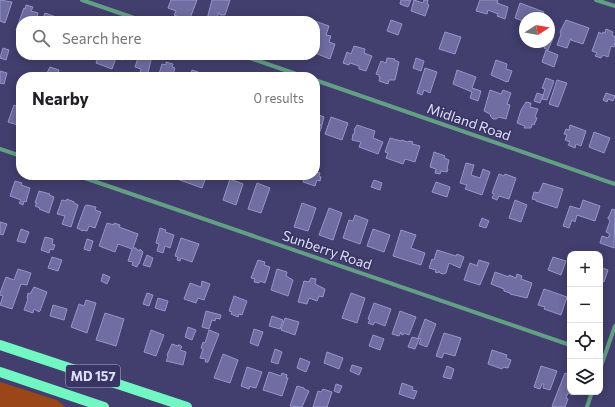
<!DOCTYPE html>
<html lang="en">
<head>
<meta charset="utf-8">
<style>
	:root { --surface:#fff; --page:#f6f6f6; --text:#202124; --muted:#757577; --line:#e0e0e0 }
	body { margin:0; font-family:Commissioner,sans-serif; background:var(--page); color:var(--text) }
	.controls { position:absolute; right:12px; bottom:12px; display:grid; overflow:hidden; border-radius:8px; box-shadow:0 2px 10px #0003 }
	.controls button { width:36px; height:36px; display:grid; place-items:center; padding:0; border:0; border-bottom:1px solid var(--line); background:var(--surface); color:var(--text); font:20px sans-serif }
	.compass { position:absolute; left:519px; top:12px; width:36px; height:36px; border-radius:50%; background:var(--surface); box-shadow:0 2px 10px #0003; rotate:79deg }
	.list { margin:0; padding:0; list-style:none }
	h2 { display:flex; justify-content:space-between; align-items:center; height:52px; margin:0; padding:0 16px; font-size:17px }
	h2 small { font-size:13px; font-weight:400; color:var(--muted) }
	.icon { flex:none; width:22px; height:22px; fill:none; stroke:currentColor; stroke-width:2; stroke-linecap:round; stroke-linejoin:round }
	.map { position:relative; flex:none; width:615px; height:407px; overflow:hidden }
	.search { position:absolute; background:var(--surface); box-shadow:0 2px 10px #0003; left:16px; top:16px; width:304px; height:44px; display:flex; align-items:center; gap:10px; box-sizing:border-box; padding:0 14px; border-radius:16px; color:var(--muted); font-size:15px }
	.panel { position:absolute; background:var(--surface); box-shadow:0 2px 10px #0003; left:16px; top:72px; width:304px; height:108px; border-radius:16px }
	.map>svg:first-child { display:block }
</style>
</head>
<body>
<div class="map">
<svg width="615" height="407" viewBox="0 0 615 407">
	<rect width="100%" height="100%" fill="#423e6e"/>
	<!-- green -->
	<path fill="#9a4619" d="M0,382l57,18 8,7h-65z"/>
	<!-- building -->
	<g fill="#6f6da1" stroke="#9695cb">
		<path d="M0,0l12,2 -7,21 -5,-2z"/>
		<path d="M171,0h26l-8,21h-8l1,-3 -8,-3 2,-4 -8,-3z"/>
		<path d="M212,0h18l-5,15h-5v-2h-2v4l-3,2 -2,-1 -1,2h-2v-3l-2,-1v-1z"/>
		<path d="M401,0h10l-3,7 -8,-3z"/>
		<path d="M414,0l9,3 1,-3h4l-1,4 2,1 -4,11 -14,-5z"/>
		<path d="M480,0h18l-1,3 11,4 -3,12 -8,-3 1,-2 -10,-4 -1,4 -11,-3z"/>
		<path d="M520,3l24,9 -2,4 2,1v1h-19v4l-10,-4z"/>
		<path d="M26,5l7,2 -2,4 7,2 -2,8h-15v10l-5,-1 8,-22 1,1z"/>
		<path d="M45,13l17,6v2h-20z"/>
		<path d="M391,20l11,4 -4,11 -11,-4z"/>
		<path d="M566,20l23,8 -6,16 -12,-4v-2l-4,10 -10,-3 4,-11 -1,-2z"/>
		<path d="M315,21l14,5 -3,9 5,1 -2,6 6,2 -5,15 -15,-6z"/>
		<path d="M606,29l7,3 -1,3 3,2v6l-1,4 -3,-1 -3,11 -5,-2 -2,3 -6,-2 2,-3 -5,-2 7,-19 3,2 1,-2 2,1z"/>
		<path d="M445,32l16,5 -6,17 -16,-5z"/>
		<path d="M550,34l4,2 -6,14 -4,-2 3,-6h2z"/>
		<path d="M354,46l11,3 -1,4 8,3 -6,15 -7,-2v-3l-9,-3 -1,2 -6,-2 4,-11 4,2z"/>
		<path d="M3,48l6,2 -3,10 -6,-2z"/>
		<path d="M546,50l12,5 -4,12 -12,-5z"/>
		<path d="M99,55h28l-1,2h-2l-1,3 -7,-2 -4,11 -16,-6z"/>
		<path d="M139,55l11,1 -1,3 2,1 -4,17h-8l2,-8 -6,-2z"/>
		<path d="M387,58l8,1 -1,1 5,2 -4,18h-6l-1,4 -9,-3 1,-4h-1v-2l-3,-1 5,-13 5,2z"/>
		<path d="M416,58l8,3 -3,10 -8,-3z"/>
		<path d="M496,60l11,4 -1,5 6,2 -4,11 -1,-1v1l-16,-7z"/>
		<path d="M166,62l7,2 -1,3 3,1 -3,9h-14l4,-13 4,1z"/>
		<path d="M50,67l9,3 -2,7 -10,-4z"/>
		<path d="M425,68l12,4 -7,21 -6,-3 -2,5 -5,-2z"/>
		<path d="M192,70l6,2 -1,3 5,2h-13z"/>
		<path d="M457,70l19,7 -4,11 9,3 -3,10 -8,-3 2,-6 -19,-8z"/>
		<path d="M0,71l7,2 -3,11 -4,-1z"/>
		<path d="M546,78l8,3 -7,19 -5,-1 3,-10 -3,-1z"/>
		<path d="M557,80l10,3 -9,24 -9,-3z"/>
		<path d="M490,90l11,4 2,-4 8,3 -4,11 3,1 -4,14 -7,-2 -3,2h-3l-2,-2 -1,-3 -6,-3z"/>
		<path d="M537,93l6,2 -3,8 -6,-2z"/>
		<path d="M606,93l9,3 -2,5 -5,-2 -1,3 -4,-2z"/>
		<path d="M526,102l5,1 -1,4 8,2 -3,8 2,1 -3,7 -2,-1 -1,4h-7l1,-2 -8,-3 4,-13z"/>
		<path d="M14,105l7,3v18l-13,-4z"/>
		<path d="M315,109l2,1v4l7,3 -2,8h-2l2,1 -1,3h-2l2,1 -6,8z"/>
		<path d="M331,117l17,6 -6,17 -17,-6z"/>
		<path d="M357,125l18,6 -2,7 10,4 -5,12 -19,-7 2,-5 -9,-2 1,-6h1l1,-4h-1z"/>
		<path d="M570,125l16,6 -5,15 -5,-2 -1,4 -7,-3 2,-3 -5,-2 2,-5 -3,-1 2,-5 3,1z"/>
		<path d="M594,132l16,6 -6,15 -15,-6z"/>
		<path d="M390,138l11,3v-1l7,2 1,-1 4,1 -1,2 8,2 -5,16 -10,-3 -2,5 -17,-6 2,-5 -3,-1z"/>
		<path d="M434,152l11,4 -1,2 5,2 -2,9h1l-1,3 -6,-1 -1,3 -5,-1 1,-4 -6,-2z"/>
		<path d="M466,163l8,2 -3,10 9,3 3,-9 7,3 -8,23 -17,-6 2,-4 -7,-2z"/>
		<path d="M315,171l5,2 -1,3 2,1 -1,4 -3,-1 -2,6 -12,-4 2,-7h10z"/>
		<path d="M499,174l5,2 1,-2 11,4 -7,21 -10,-3 -2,4 -5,-2 2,-4 -2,-1z"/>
		<path d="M177,175h30l-5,13 -25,-9z"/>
		<path d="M230,179l13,5 -7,21 -13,-5z"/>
		<path d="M374,180l8,3 -2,7 -9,-3z"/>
		<path d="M15,181l7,2 -1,2 9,3 -4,14 -2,-1 -1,4 -4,-2 2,-3 -11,-4z"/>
		<path d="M436,182l14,5 -3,10 -15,-5z"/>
		<path d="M257,183l13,5 -9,25 -13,-4z"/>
		<path d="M543,183l20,6 -6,19 -21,-7v-1l-4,-1 2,-7 5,1z"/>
		<path d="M39,191l11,3 -1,1 5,2 -5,16 -10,-4 1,-1 -5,-2 2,-3h-2z"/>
		<path d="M67,199l7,3v1l4,2 -7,22 -9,-3 3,-8 -8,-2 5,-14 4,1z"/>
		<path d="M515,200l12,5 -6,17 -12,-4z"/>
		<path d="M583,200l17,6 -5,15 -18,-6 -2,7 -3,-2 -3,8 -6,-2 7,-20 10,3z"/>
		<path d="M302,203l14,5 -8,23 -14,-4z"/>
		<path d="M87,205l9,2 -1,3 6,2 -6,16 -6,-2 -2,5 -4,-1v1l-6,-3 8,-22z"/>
		<path d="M329,208l13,5 -9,27 -14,-5z"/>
		<path d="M612,209l3,1 -1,38 -14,-5 2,-7 6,2 2,-4 -4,-2 4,-11 -2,-3v-1h1z"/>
		<path d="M355,215l13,5 -8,24 -17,-6 6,-18 4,1z"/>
		<path d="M482,218l7,3 -3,7 -7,-2z"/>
		<path d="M0,222l7,2 -4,11 -3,-1z"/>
		<path d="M107,223l7,2v-2l6,2 -1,2 19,7 -5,14h3v1l4,2v-2l3,3 -4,12h-1l-1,3 -5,-2 1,-3 -5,-1 4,-12 -14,-5 -3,8 -16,-6z"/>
		<path d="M160,228l6,2 -1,2 9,3 -4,13 -5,-2 -2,7 -6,-2 2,-7 -3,-1z"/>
		<path d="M21,229l8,3 -4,11 -8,-2z"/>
		<path d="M373,229l17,6 -6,17 -17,-6z"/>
		<path d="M401,230l15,5 -5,13 14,5 -4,12 -28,-9z"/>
		<path d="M45,237l8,2 -1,5 3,1 -2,5 -3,-1 -1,4 -8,-3z"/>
		<path d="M181,238l18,6 -7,18 -11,-4 -1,3 -3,-1 1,-3 -3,-1z"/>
		<path d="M87,239l6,2 -3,10 -6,-2z"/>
		<path d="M437,250l19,6 1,-2 7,3 -4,11 -11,-5 -3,10 -3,1 -3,-1 -1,-2 -1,2 -3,-1 1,-2 -7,-2 3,-9 2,1z"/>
		<path d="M147,255l6,3 -3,9 -7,-2z"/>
		<path d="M52,257l10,3 -4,11 -10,-3z"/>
		<path d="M553,257l13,4 -5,14 -13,-5z"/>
		<path d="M258,260l7,2 -1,3 6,2 -5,16 -5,-2 -1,2 -5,-1 1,-3 -4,-1z"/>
		<path d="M479,260l10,3 -9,22 -16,-5 6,-17 8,3 -1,-1z"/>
		<path d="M600,267l8,3 -4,12 -4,-2z"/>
		<path d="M18,269l13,4 -4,12 -6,-1 -9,25 -12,-4 3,-9 -3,-1v-2l6,-16 8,3z"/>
		<path d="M277,269l10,3 -1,4 7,4 -5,16 -17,-6z"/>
		<path d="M495,272l14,5v-2l7,3 1,-4 5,2 -1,3 11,4 -5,15 -17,-4v-1l-6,-2v-2l-13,-5z"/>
		<path d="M103,274l7,3 -3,7 -6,-3z"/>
		<path d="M311,278l5,1 -1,5 10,5 -2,8 -4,-1 -2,5 -8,-3 -2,6 -9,-2 6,-21 5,1z"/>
		<path d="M202,281l8,3 -6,16 -6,-2 -2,5 -12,-4 6,-16 11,4z"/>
		<path d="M34,287l13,5 -7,19 -1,1 -5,-3 -1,4 -9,-3 4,-11 -1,-1 1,-5 2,1z"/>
		<path d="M544,289l23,8 -6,18 -17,-6 1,-2 -7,-2z"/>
		<path d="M147,293l6,2 -4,11 -6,-2z"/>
		<path d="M351,293l14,5 -8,25 -15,-5z"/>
		<path d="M234,296l13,5 -5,14 -3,-1 -1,3 -7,-3 1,-2 -3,-1z"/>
		<path d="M158,298l10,3 -3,10 -10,-3z"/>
		<path d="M86,300l10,3 -9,30 -16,-6 8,-23 5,2z"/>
		<path d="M374,303l17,6 -6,17 -10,-4 -2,3 -5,-2 2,-3 -2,-1z"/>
		<path d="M53,305l14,4 -3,11 -14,-4z"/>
		<path d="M206,311l15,4 -1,4 -4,-1 -1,3 -3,-1 -3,9 -7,-2z"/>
		<path d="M400,311l16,6 -7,18 -5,-2 -1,2 -2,-1v-2l-2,4 -7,-2z"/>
		<path d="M105,313l19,6 -8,27 -20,-6z"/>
		<path d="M272,316l11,4 -3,9 -11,-3z"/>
		<path d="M285,318l14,4 -4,13 -14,-5z"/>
		<path d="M425,319l11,5 -9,23 -8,-3 2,-5 -3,-1z"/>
		<path d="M188,327l8,3 -4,10 -7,-3z"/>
		<path d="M254,329l9,3 -5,14 -8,-3z"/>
		<path d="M151,330l13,5 -8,21 -12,-4z"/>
		<path d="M209,330l10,4 -11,28h-3l1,-3 -6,-1 3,-9 -2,-1 2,-6 2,1z"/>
		<path d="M444,333l17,5 -6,18 -11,-3 -2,5 -6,-2z"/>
		<path d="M373,335l11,4 -4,11 -11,-4z"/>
		<path d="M412,337l7,2 -4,10 -7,-2z"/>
		<path d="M172,344l6,2v-1h2l2,2 -2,3 6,2 -3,13 -17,-4 2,-4 -1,-2z"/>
		<path d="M275,349l7,3 -4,12 -7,-2z"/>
		<path d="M492,350l15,5 -1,3 5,2 -3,8 -5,-1 -1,2 -14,-5z"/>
		<path d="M327,352l16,6 -4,11 -15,-6z"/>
		<path d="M223,354l15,6 -8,23 -16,-5z"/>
		<path d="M300,358l10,4 -4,10 -9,-4z"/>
		<path d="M352,365l10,3 -3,7 -9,-4z"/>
		<path d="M447,366l7,3 -3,10 -8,-2z"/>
		<path d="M541,366l16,5 -7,19 -7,-2 1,-4h-2l-2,5 -6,-2z"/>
		<path d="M247,367l15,5 -6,16 -5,-1 -1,-1 -1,3 -8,-3z"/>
		<path d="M269,372l12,4 1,-3 5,2 -1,3h2l-6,18 -19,-6z"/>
		<path d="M565,373l5,2v17h3l-1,3 -4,-2 -2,5 2,1 -3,8h-10l-3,-1z"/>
		<path d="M402,383l11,4 -1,3 5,1 -3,8 -15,-5z"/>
		<path d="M336,384l6,2 -3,7 -5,-2z"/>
		<path d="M297,386l7,2v1l5,2 -7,16 -12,-1z"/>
		<path d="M323,389l9,3 -5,15h-14l5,-16 3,1z"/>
	</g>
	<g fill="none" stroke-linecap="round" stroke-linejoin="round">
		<!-- minor -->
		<g stroke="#639f85" stroke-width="4">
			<path d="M82,0l61,21"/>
			<path d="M596,0l19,6"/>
			<path d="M241,55l64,22"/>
			<path d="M315,80l300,104"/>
			<path d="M0,149l21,7"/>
			<path d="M76,175l494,170"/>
			<path d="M600,369l15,-43"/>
			<path d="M587,407l5,-15"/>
		</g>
		<!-- primary -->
		<g stroke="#72f6c3" stroke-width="10">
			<path d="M0,345l187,62"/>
			<path d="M0,372l104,35"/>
		</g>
	</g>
	<g text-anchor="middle" stroke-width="3" stroke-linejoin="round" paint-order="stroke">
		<!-- shield labels -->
		<rect fill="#383463" stroke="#aeaccf" stroke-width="1" x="66" y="365" width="54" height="22" rx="3"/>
		<g font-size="13" font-weight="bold" fill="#e0e0fd">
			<text x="93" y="381">MD 157</text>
		</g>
		<!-- street labels -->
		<g font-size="14" fill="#e0e0fd" stroke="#383463">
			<text transform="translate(469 122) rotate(19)" y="5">Midland Road</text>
			<text transform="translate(327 250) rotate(19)" y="5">Sunberry Road</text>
		</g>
	</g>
</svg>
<div class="controls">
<button>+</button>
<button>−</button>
<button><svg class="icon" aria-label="locate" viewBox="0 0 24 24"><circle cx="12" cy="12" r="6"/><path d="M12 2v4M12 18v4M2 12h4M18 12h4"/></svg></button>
<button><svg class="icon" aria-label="layers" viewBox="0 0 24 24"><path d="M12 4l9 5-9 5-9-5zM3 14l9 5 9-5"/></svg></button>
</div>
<svg class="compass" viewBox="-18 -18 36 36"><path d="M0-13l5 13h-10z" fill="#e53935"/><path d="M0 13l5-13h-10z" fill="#757577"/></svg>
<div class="search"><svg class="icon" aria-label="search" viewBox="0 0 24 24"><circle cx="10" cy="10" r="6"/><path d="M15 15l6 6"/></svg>Search here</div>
<section class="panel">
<h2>Nearby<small>0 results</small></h2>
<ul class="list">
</ul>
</section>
</div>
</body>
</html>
